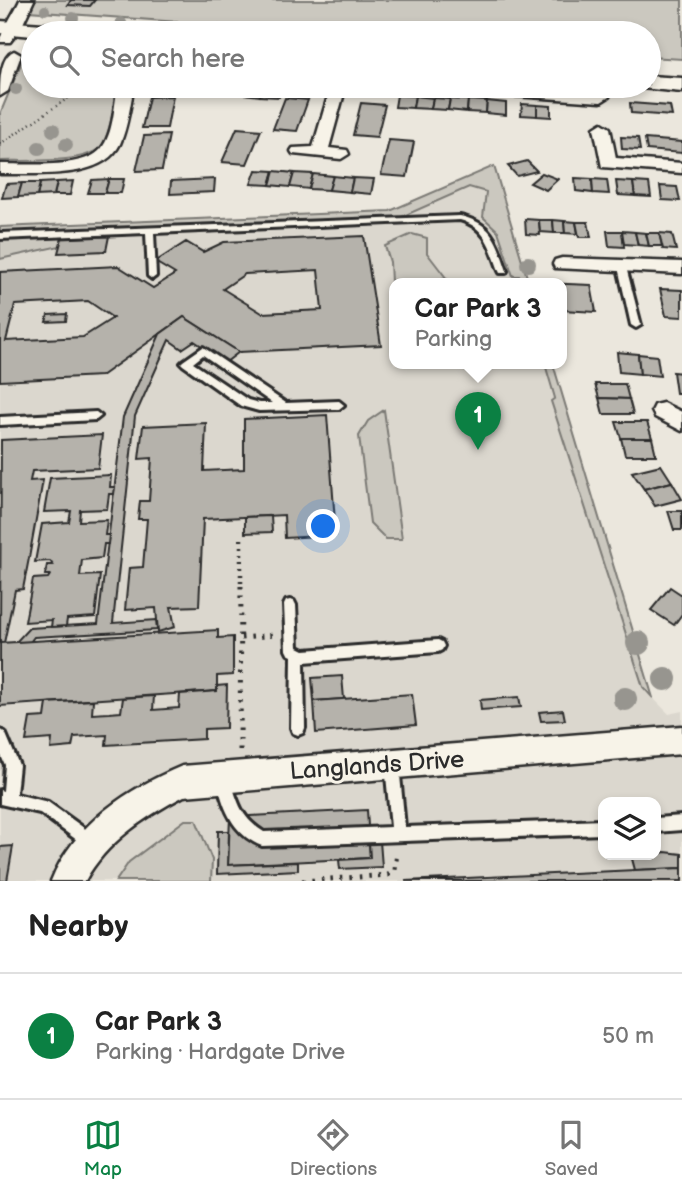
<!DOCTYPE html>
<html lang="en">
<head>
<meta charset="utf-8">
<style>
	:root { --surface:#fff; --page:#f2f2f2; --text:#222; --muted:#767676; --line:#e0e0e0; --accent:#0b8043 }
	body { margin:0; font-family:"Balsamiq Sans",sans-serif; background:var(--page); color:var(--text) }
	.controls { position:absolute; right:21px; bottom:21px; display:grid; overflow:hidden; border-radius:14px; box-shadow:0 4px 10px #0003 }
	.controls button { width:63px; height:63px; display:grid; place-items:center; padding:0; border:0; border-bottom:2px solid var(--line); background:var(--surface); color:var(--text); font:35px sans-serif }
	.you { position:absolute; left:324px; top:527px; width:24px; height:24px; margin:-18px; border:5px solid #fff; border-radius:50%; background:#1a73e8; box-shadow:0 0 0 10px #1a73e833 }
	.badge { display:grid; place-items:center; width:46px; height:46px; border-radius:50%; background:var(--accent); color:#fff; font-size:23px; font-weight:700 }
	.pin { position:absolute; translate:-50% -58px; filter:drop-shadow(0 2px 4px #0008) }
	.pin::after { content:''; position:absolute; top:37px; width:24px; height:21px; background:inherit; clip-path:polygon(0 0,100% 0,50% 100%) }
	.popup { position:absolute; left:389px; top:278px; width:178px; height:91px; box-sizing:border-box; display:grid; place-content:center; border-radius:14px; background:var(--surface); filter:drop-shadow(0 2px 5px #0005); font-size:23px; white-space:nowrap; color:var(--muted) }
	.popup b { font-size:26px; color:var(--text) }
	.popup::after { content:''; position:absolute; left:50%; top:100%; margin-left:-14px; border:14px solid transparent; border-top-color:var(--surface) }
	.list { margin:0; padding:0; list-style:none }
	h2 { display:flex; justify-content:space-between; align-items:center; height:91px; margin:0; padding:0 28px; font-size:30px }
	h2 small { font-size:23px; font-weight:400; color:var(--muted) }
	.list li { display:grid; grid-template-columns:46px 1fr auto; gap:21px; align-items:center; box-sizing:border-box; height:126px; padding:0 28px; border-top:2px solid var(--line) }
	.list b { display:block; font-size:26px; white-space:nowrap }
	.list p { margin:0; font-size:23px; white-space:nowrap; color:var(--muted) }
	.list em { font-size:23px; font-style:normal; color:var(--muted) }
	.icon { flex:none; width:38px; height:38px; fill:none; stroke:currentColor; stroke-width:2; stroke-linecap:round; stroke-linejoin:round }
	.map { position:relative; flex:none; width:682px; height:881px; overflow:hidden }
	.search { position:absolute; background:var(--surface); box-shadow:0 4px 10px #0003; left:21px; right:21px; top:21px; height:77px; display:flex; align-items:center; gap:18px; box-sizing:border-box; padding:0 24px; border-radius:38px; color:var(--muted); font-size:26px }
	.sheet { height:217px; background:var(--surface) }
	nav { display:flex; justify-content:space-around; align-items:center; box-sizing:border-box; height:98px; border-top:2px solid var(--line); background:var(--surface); font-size:19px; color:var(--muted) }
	nav a { display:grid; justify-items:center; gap:4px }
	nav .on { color:var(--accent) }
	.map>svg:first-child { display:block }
</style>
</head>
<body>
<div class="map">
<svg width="682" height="881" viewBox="0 0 682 881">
	<rect width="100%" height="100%" fill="#ebe7dd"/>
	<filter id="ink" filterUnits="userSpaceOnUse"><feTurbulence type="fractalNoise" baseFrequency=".0143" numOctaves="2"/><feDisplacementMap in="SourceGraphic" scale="14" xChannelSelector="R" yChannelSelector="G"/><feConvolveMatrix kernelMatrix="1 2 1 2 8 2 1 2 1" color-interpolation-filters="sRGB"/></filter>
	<g filter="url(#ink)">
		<!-- built -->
		<path fill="#dbd7ce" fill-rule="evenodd" d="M494,166l35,118h-135v80h159l100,334 16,16 13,-3v170h-682v-654l390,-16zM603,802h53v53h-53z"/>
		<!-- green -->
		<g fill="#cbc8bf" stroke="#7b7a75" stroke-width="2">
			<path d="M34,0h648v59l-33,-2v-24h-321l-299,-22z"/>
			<path d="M22,61l11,1v24h85c-3,14 -8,49 -16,59 -15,20 -78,15 -102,16v-47z"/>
			<path d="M494,166l35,118h-7l-3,-8h-6l-15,-45 -15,-14 3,-25 -17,-5 -70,31 -399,15v-6l390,-16z"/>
			<path d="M412,234l15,4v15l20,26 -56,3 -1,-20 -5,-16z"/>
			<path d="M56,237l6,1 -2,8 -60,13v-19z"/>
			<path d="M545,364h8l100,334 -10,-11 -92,-286 4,-3z"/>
			<path d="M384,410l18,129h-16l-16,-16 -11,-87 9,-15z"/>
			<path d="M185,820h11l16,40 -1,21h-95l13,-19z"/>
		</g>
		<!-- building -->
		<g fill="#b5b2ab" stroke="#2b2b2b" stroke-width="2" fill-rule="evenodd">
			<path d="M71,0h24l-5,6 -22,-1z"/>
			<path d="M210,86h17l-3,7 -16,-1z"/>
			<path d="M227,86h18l-3,8 -18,-1z"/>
			<path d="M245,86h19l-4,10 -18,-2z"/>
			<path d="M264,86h19l-4,11 -19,-1z"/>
			<path d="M397,95l18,1 -2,12 -18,-1z"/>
			<path d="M173,96l-6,32h-25l7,-31z"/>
			<path d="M415,96l18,2 -2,11 -18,-1z"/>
			<path d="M285,98l23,2 -11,31 -24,-2z"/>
			<path d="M433,98l17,1 -2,11 -17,-1z"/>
			<path d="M450,99l18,1 -1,12 -19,-2z"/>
			<path d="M468,100l19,1 -1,12 -19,-1z"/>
			<path d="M487,101l19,2v12l-20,-2z"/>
			<path d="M361,103l24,2 -8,32 -24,-2z"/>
			<path d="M630,103l40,3 2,10 -41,-3z"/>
			<path d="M522,104l15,1v11l-16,-1z"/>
			<path d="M537,105l14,1v11l-14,-1z"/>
			<path d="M237,128l24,2 -14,34 -25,-2z"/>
			<path d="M169,135l-7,35 -26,1 8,-35z"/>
			<path d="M621,137l17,1 2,12 -18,-1z"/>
			<path d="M645,139l37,3v11l-35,-3z"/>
			<path d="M389,140l25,2 -7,35 -26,-2z"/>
			<path d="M527,161l10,10 -20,5 -9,-10z"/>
			<path d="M256,170l18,1 -4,14 -19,-1z"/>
			<path d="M274,171l20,2 -4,14 -20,-2z"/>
			<path d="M294,173l19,1 -4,15 -19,-2z"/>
			<path d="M542,173l16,6 -12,11 -16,-7z"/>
			<path d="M313,174l20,2 -4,14 -20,-1z"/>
			<path d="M333,176l20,2 -3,14 -21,-2z"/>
			<path d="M353,178l21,1 -3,15 -21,-2z"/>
			<path d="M575,178l17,1 1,14 -17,-2z"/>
			<path d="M109,179l-4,14h-17l4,-13z"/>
			<path d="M109,179h15l-3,14h-16z"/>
			<path d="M215,179l-1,13 -44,2 1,-13z"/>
			<path d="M592,179l15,1 2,14 -16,-1z"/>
			<path d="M73,181l-3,14h-16l3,-13z"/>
			<path d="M616,181l17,1 2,14 -17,-1z"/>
			<path d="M57,182l-3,13 -17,1 3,-13z"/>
			<path d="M633,182l16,1 2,14 -16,-1z"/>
			<path d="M22,183l-4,14 -16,1 4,-14z"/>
			<path d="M22,183h18l-3,13 -19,1z"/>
			<path d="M660,186l17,1 3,14 -18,-1z"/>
			<path d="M525,219l14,1 1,15 -14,-1z"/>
			<path d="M539,220h14l1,13 -14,-1z"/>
			<path d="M553,220l11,1 1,12h-11z"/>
			<path d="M564,221l12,1 2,12 -13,-1z"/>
			<path d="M576,222h12l3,15h-12z"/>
			<path d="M607,231h15l2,16 -15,-1z"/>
			<path d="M622,231l13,1 3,13 -14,-1z"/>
			<path d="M635,232l11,1 3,13 -11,-1z"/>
			<path d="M646,233h13l3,13h-13z"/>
			<path d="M659,233l13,1 4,16 -13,-1z"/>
			<path d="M109,236l-3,15 -48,2 4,-15z"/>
			<path d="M364,236l17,109 -142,7 -55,-35 -83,59 -101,5v-109l118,-6 35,22 22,-14 -20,-12 31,-20 17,10 21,-10zM318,270l4,40 -60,3 -39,-24 22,-15zM88,301l25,17 -30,19 -77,4 9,-36z"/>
			<path d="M544,283l47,2 5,27 -34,-2v-26z"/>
			<path d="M660,289l22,1v27l-16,-1z"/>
			<path d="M67,314l-1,7 -20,1 2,-7z"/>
			<path d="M184,317l55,35 -13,10 -32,-21 -12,8 -13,-9 -34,76 -22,207 43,-3 1,10 -123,7 -4,5 -15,1 14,-15 69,-4 25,-207 37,-83z"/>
			<path d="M617,352l21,2 2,20 -21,-2z"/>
			<path d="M638,354l19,2 3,20 -20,-2z"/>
			<path d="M673,372l9,1v20h-6z"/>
			<path d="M595,384h30l4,15 -30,-1z"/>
			<path d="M599,398l30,1 4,15h-30z"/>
			<path d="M327,415l9,120 -51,3 -1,-23 -81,4 -4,87 -28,1 4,20 -17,5 -2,-24 -31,2 4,-42 14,-1 4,-48h-9l2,-18h9l3,-43 -13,1 4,-33 63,-3 -2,48 40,-2v-50z"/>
			<path d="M616,422h31l5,16h-31z"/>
			<path d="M102,435l-4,33 -66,3 -2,10 13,-1 -14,78 -6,31 -8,1 -11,53h-4l1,-203z"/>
			<path d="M621,438h31l4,17h-31z"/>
			<path d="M661,465l11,17 -28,7 -12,-17z"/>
			<path d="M111,475l-1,12h5l-1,7h-5l-2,15 -27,1 -1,11 28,-1 -2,15h4l-1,9h-4l-2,14 -20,2 -2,16 20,-1 -5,42 -28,2 -1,7 -15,1 1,-7 -27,2 8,-43 15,-1 2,-3h-5l2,-10h6l-3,-4 -15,1 7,-38 27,-2 2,-11 -27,1 6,-34z"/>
			<path d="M672,482l10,17 -27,7 -11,-17z"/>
			<path d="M668,511h14v19h-8z"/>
			<path d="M271,516l1,16 -27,1v-16z"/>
			<path d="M670,587l12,8v19l-8,11 -23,-15z"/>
			<path d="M218,630v8l15,-1v38l-16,1v15l-217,15v-63z"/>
			<path d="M342,676l2,23 -30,2 -2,-23z"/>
			<path d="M227,685l-1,43 -22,1v10l-98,6 1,-10 -33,2 -2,10 -21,2 1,-10 -26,2 4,-23 15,-1 2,-14 46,-3 -1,14 17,-1 12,-1 2,-14 31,-2 -1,14 26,-2 1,-14 37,-3v-5z"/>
			<path d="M412,694l4,31 -100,8 -2,-32z"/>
			<path d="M519,697l2,10 -40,3 -1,-10z"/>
			<path d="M563,710l2,10 -24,1 -2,-9z"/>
			<path d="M367,810l3,48 -142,7 2,-48z"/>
			<path d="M218,831h11l-1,34 70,-3v8l-81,4z"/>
			<path d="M380,841l2,26 -42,2 -1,-9 31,-2 -1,-16z"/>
			<path d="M13,846l-6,35h-7v-34z"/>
			<path d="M665,852l17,2v14l-47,2 -4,-15 19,1z"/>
			<path d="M682,868v13h-277l230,-11z"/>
		</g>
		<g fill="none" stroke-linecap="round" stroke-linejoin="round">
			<defs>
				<g id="lane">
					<path d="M460,216c33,7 37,26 47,55l-1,2h-6l-1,-2c-8,-22 -13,-44 -39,-51l-306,13 2,43 -4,3 -4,-3 -2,-43 -146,6v-6z"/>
					<path d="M622,264l4,3 15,58 -5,3 -5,-3 -13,-58z"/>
					<path d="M203,347l83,56 53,-2 5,4 -5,4 -80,2 -18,-5 -58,-41 -2,-2 2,-2zM203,355l69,48h-13l-11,-3 -55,-37z"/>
					<path d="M96,412l5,4 -5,4 -96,5v-8z"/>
					<path d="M290,600l4,1 2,4 2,42 6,3 134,-10 4,2 2,4 -2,4 -4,2 -134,10 1,66 -2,5 -5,2 -5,-2 -2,-5 1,-72 -4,-2 -2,-4 -2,-45 2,-4z"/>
					<path d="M0,730l5,2 14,33 -3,29 32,8 47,34 2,5 -2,5 -5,2 -5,-2 -45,-33 -40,-9v-14l3,1 2,-26 -5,-12z"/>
					<path d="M392,758l5,2 2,5 6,62 198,-7v14l-341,12c-23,-9 -34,-27 -41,-50 -2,-8 -6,-14 -3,-22l5,-2 5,2c10,25 10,42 36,58l127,-5 -6,-62 2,-5z"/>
					<path d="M682,816v14l-26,2v-14z"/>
				</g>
				<g id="street">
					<path d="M20,0h14l-13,28 -11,14h-10c0,-9 16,-32 20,-42z"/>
					<path d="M14,51l7,4 -13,36 -8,5c0,-15 0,-39 14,-45z"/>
					<path d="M118,86h16c-4,19 -6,40 -14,58 -18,37 -85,29 -120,30v-10c25,0 84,5 101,-15 13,-16 13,-44 17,-63z"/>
					<path d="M331,86h15l-17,62 18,2 2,4 -8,5 -48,-5 -2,-3 2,-3 20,-1z"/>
					<path d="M437,86h69l88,6 1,-6h15l-1,11 -8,5 -156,-11z"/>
					<path d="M602,123l8,5 6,30 66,5v10l-80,-6 -8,-39z"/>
					<path d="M562,258l120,4v12l-127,-6 -2,-4 2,-4z"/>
					<path d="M663,403l19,9v19l-27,-14 -3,-6 3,-6z"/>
					<path d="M682,726v28l-498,42c-38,20 -78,46 -99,85h-34c23,-57 76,-92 131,-115z"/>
				</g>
				<g id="primary">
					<path d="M0,21l87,6 8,1 3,5h-65v3l-33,-3z"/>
					<path d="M649,76l33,2v14l-41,-4 -2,-2h10z"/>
				</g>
			</defs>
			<!-- lane casing -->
			<use href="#lane" stroke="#2b2b2b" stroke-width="6"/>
			<!-- street casing -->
			<use href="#street" stroke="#2b2b2b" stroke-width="5"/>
			<!-- primary casing -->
			<use href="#primary" stroke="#2b2b2b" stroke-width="5"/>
			<!-- path-far2 -->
			<path stroke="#2b2b2b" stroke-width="2.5" stroke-dasharray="1 3.5" stroke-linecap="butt" d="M0,144l86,-58"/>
			<!-- path-far1 -->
			<path stroke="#2b2b2b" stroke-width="4.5" stroke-dasharray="2 5" stroke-linecap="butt" d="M241,583v-46"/>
			<!-- path -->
			<g stroke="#2b2b2b" stroke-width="5" stroke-dasharray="2.5 7" stroke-linecap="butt">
				<path d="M241,638l35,-3"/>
				<path d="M240,750l1,-169"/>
				<path d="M302,881l86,-6 7,-5 2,-18"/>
			</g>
			<!-- lane -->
			<use href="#lane" fill="#f7f3e8" fill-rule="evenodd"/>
			<!-- street -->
			<use href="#street" fill="#f7f3e8" fill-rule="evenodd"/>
			<!-- primary -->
			<use href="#primary" fill="#f7f3e8" fill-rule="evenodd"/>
		</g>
		<!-- trees -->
		<g fill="#97958f">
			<circle cx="45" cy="10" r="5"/>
			<circle cx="73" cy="18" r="6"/>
			<circle cx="121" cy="23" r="6"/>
			<circle cx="16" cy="89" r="6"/>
			<circle cx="53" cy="130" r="7"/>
			<circle cx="66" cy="145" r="7"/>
			<circle cx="39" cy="148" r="7"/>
			<circle cx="528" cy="264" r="8"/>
			<circle cx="638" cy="643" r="12"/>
			<circle cx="665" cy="679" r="12"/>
			<circle cx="625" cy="699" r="12"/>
		</g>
	</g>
	<g text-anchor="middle" stroke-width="6" stroke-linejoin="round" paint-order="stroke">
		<!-- near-street labels -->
		<g font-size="24" fill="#2b2b2b" stroke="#f7f3e8">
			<text transform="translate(377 765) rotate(-4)" y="8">Langlands Drive</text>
		</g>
	</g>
</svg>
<div class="controls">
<button><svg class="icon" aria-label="layers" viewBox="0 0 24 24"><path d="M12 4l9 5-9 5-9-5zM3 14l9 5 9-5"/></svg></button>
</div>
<div class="you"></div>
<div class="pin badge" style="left:478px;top:450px">1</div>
<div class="popup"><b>Car Park 3</b>Parking</div>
<div class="search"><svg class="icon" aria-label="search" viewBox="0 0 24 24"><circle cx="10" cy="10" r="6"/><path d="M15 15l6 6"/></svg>Search here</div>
</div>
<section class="sheet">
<h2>Nearby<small></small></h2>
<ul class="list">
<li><span class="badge">1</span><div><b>Car Park 3</b><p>Parking · Hardgate Drive</p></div><em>50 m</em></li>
</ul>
</section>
<nav>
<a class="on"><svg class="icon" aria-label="map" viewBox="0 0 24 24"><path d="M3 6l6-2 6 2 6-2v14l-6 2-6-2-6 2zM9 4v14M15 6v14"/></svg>Map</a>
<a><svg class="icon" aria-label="directions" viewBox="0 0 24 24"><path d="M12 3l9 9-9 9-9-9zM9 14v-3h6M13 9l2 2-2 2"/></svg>Directions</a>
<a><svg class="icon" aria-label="saved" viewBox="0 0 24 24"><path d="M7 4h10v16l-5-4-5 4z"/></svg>Saved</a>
</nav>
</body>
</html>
